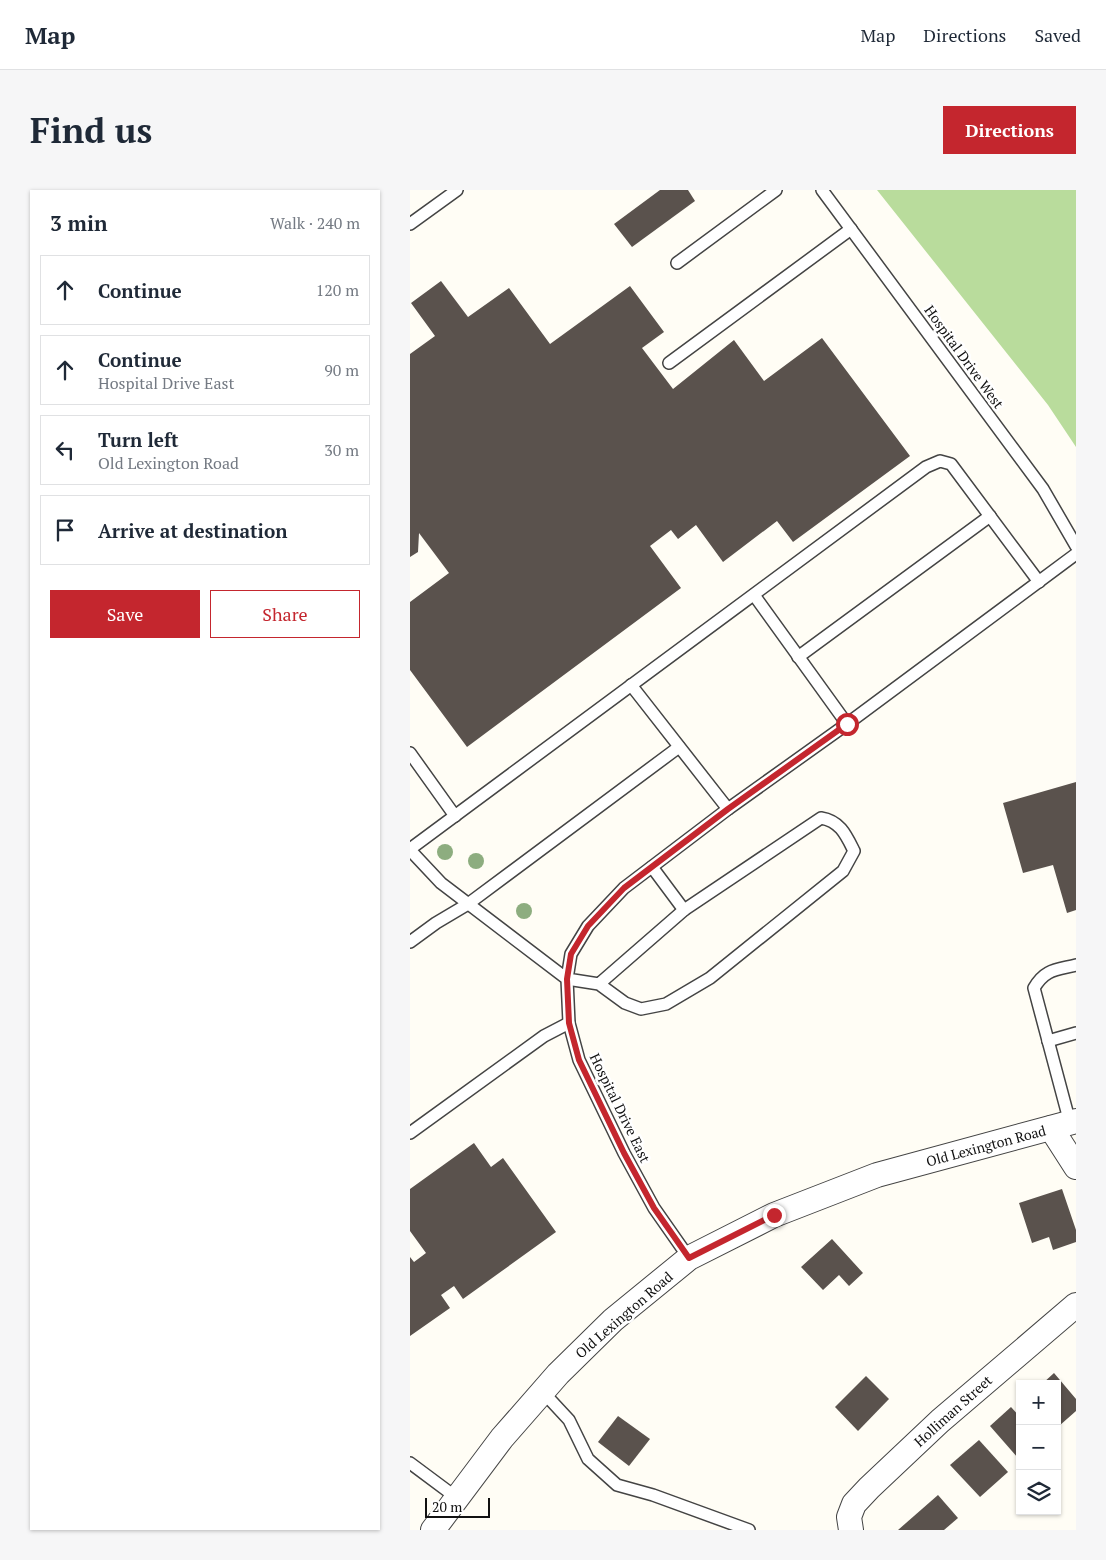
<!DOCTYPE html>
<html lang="en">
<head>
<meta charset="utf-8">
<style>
	:root { --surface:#fff; --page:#f6f6f7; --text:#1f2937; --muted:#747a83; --line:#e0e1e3; --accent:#c4262e }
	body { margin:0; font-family:"PT Serif",serif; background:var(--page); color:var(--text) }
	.controls { position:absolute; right:15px; bottom:15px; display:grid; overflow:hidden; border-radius:0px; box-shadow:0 1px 4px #0004 }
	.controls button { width:45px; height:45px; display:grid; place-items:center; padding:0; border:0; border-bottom:1px solid var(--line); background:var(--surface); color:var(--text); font:25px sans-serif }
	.scale { position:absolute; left:15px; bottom:12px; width:65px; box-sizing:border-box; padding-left:5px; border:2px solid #111; border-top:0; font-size:14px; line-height:18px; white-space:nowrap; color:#111; -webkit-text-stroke:4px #fff; paint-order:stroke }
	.stop { position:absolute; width:15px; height:15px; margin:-11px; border:4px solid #c4262e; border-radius:50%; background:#fff }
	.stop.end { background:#c4262e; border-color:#fff; box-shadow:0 1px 5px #0008 }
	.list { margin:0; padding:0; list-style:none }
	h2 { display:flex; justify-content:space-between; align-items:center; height:65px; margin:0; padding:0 20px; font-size:21px }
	h2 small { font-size:16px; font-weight:400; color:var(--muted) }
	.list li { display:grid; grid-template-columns:32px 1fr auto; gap:15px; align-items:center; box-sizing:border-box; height:70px; margin:0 10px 10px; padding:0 10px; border:1px solid var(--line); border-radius:0px }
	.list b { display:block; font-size:19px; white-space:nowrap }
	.list p { margin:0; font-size:16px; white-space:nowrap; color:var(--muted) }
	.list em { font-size:16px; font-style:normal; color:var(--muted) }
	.actions { display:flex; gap:10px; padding:15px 20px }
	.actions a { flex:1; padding:11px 0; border:1px solid var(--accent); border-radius:0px; text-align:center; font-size:18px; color:var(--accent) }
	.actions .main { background:var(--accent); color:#fff }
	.icon { flex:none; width:28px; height:28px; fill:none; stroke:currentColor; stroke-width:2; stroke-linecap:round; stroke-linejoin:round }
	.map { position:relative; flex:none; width:666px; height:1340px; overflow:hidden; border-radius:0px }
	header { display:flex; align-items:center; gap:30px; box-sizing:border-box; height:70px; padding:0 25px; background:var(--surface); border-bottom:1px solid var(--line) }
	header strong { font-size:24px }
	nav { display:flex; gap:28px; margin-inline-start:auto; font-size:18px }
	.intro { display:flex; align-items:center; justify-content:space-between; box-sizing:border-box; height:120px; padding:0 30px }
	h1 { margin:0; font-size:35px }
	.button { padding:12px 22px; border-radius:0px; background:var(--accent); color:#fff; font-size:18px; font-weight:700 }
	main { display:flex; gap:30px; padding:0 30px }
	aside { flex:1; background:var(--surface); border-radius:0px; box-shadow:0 1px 4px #0004 }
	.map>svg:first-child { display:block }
</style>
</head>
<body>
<header>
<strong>Map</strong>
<nav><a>Map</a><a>Directions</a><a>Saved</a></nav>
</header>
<div class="intro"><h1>Find us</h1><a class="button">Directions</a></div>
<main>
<aside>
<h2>3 min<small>Walk · 240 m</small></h2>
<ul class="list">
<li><svg class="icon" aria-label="ahead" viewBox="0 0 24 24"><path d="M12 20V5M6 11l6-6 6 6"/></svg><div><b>Continue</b></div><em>120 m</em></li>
<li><svg class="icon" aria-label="ahead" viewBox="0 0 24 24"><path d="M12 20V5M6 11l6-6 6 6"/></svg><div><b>Continue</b><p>Hospital Drive East</p></div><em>90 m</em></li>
<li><svg class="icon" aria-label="left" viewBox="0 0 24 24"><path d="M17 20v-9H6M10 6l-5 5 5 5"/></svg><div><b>Turn left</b><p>Old Lexington Road</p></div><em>30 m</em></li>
<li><svg class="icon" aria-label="arrive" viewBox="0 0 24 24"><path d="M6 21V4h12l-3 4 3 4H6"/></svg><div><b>Arrive at destination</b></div></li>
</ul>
<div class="actions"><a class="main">Save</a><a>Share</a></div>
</aside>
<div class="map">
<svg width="666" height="1340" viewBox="0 0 666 1340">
	<rect width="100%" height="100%" fill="#fffdf5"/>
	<!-- forest -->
	<path fill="#b9dc9c" d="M467,0h199v257l-28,-42z"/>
	<!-- building -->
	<g fill="#5a524d">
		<path d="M250,0h28l7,11 -63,46 -18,-23z"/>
		<path d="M31,91l27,36 41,-29 41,56 80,-58 34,46 -22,16 31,41 61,-49 30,41 58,-43 88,118 -117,86 -16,-21 -54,41 -27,-37 -18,14 -7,-9 -21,16 31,42 -214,159 -57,-77v-68l39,-29 -30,-40 -1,19 -8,5v-203l25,-18 -24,-33z"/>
		<path d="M666,592v128l-9,3 -14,-48 -30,8 -20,-70z"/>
		<path d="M64,953l17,24 12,-9 53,74 -93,67 -9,-13 -13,9 9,13 -40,28v-79l4,5 12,-9 -16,-22v-42z"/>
		<path d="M652,999l14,41v12l-23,8 -4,-13 -17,6 -13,-40z"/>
		<path d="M422,1049l31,34 -14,13 -10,-11 -16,15 -22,-23z"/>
		<path d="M644,1183l22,26v12l-17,15 -2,-2v-40h-15z"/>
		<path d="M456,1186l23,23 -31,32 -23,-24z"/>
		<path d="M601,1217l9,10v40l-2,1 -28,-32z"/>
		<path d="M208,1226l32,23 -21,27 -31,-24z"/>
		<path d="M569,1250l29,32 -28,25 -30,-32z"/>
		<path d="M528,1305l20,23 -14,12h-46z"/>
	</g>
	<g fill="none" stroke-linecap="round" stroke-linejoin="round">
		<defs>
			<g id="lane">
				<path d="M412,0l221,299 33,57"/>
				<path d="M0,34l47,-34"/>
				<path d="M267,73l99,-73"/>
				<path d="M259,173l182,-134"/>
				<path d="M344,405l93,129"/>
				<path d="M388,467l192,-141"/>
				<path d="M221,495l97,124"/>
				<path d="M0,563l45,63"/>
				<path d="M0,659l516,-382 14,-6 11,3 88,118"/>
				<path d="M0,660l31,33 126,96 2,44 10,37 45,93 30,55 35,50"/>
				<path d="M242,677l32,43"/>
				<path d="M0,752l26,-19 32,-19 211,-157"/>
				<path d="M189,794l26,19 16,6 25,-5 44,-26 133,-107 11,-20c-8,-16 -14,-30 -33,-33l-137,92 -85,74 -32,-5 4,-25 17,-28 36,-38 104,-79 119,-85 229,-170"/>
				<path d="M638,851l28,-8"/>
				<path d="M660,933l-36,-135c11,-19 22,-18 42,-23"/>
				<path d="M0,943l134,-97 25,-13"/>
				<path d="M133,1202l26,28 19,39 29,26 36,10 96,35"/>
				<path d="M0,1273l47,35"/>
			</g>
			<g id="street">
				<path d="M641,938l25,39"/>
				<path d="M23,1340l69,-92 56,-64 55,-54 76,-62 85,-43 103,-40 199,-54"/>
				<path d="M441,1340l-2,-13 5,-13 15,-16 71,-67 136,-116"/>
			</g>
		</defs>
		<!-- lane casing -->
		<use href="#lane" stroke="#444" stroke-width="14"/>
		<!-- street casing -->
		<use href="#street" stroke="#444" stroke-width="26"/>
		<!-- lane -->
		<use href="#lane" stroke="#fff" stroke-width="11"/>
		<!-- street -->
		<use href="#street" stroke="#fff" stroke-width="24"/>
	</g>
	<!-- trees -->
	<g fill="#8dad7f">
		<circle cx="35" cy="662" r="8"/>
		<circle cx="66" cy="671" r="8"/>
		<circle cx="114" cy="721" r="8"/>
	</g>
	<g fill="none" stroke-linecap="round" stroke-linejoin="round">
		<!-- route -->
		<path stroke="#c4262e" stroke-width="6" d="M364,1025l-85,43 -35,-50 -30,-55 -45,-93 -10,-37 -2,-44 4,-25 17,-28 36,-38 104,-79 119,-85"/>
	</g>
	<g text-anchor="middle" stroke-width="5" stroke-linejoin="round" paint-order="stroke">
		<!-- street labels -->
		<g font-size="14" fill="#111" stroke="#fff">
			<text transform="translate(554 167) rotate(54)" y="5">Hospital Drive West</text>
			<text transform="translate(210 918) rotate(64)" y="5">Hospital Drive East</text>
			<text transform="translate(576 956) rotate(-15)" y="5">Old Lexington Road</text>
			<text transform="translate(214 1125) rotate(-41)" y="5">Old Lexington Road</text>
			<text transform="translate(543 1221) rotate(-42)" y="5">Holliman Street</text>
		</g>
	</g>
</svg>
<div class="controls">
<button>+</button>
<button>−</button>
<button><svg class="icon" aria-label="layers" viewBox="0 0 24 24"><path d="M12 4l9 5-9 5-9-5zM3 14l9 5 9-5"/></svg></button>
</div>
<div class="scale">20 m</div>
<div class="stop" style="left:437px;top:534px"></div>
<div class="stop end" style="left:364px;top:1025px"></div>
</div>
</main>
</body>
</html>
